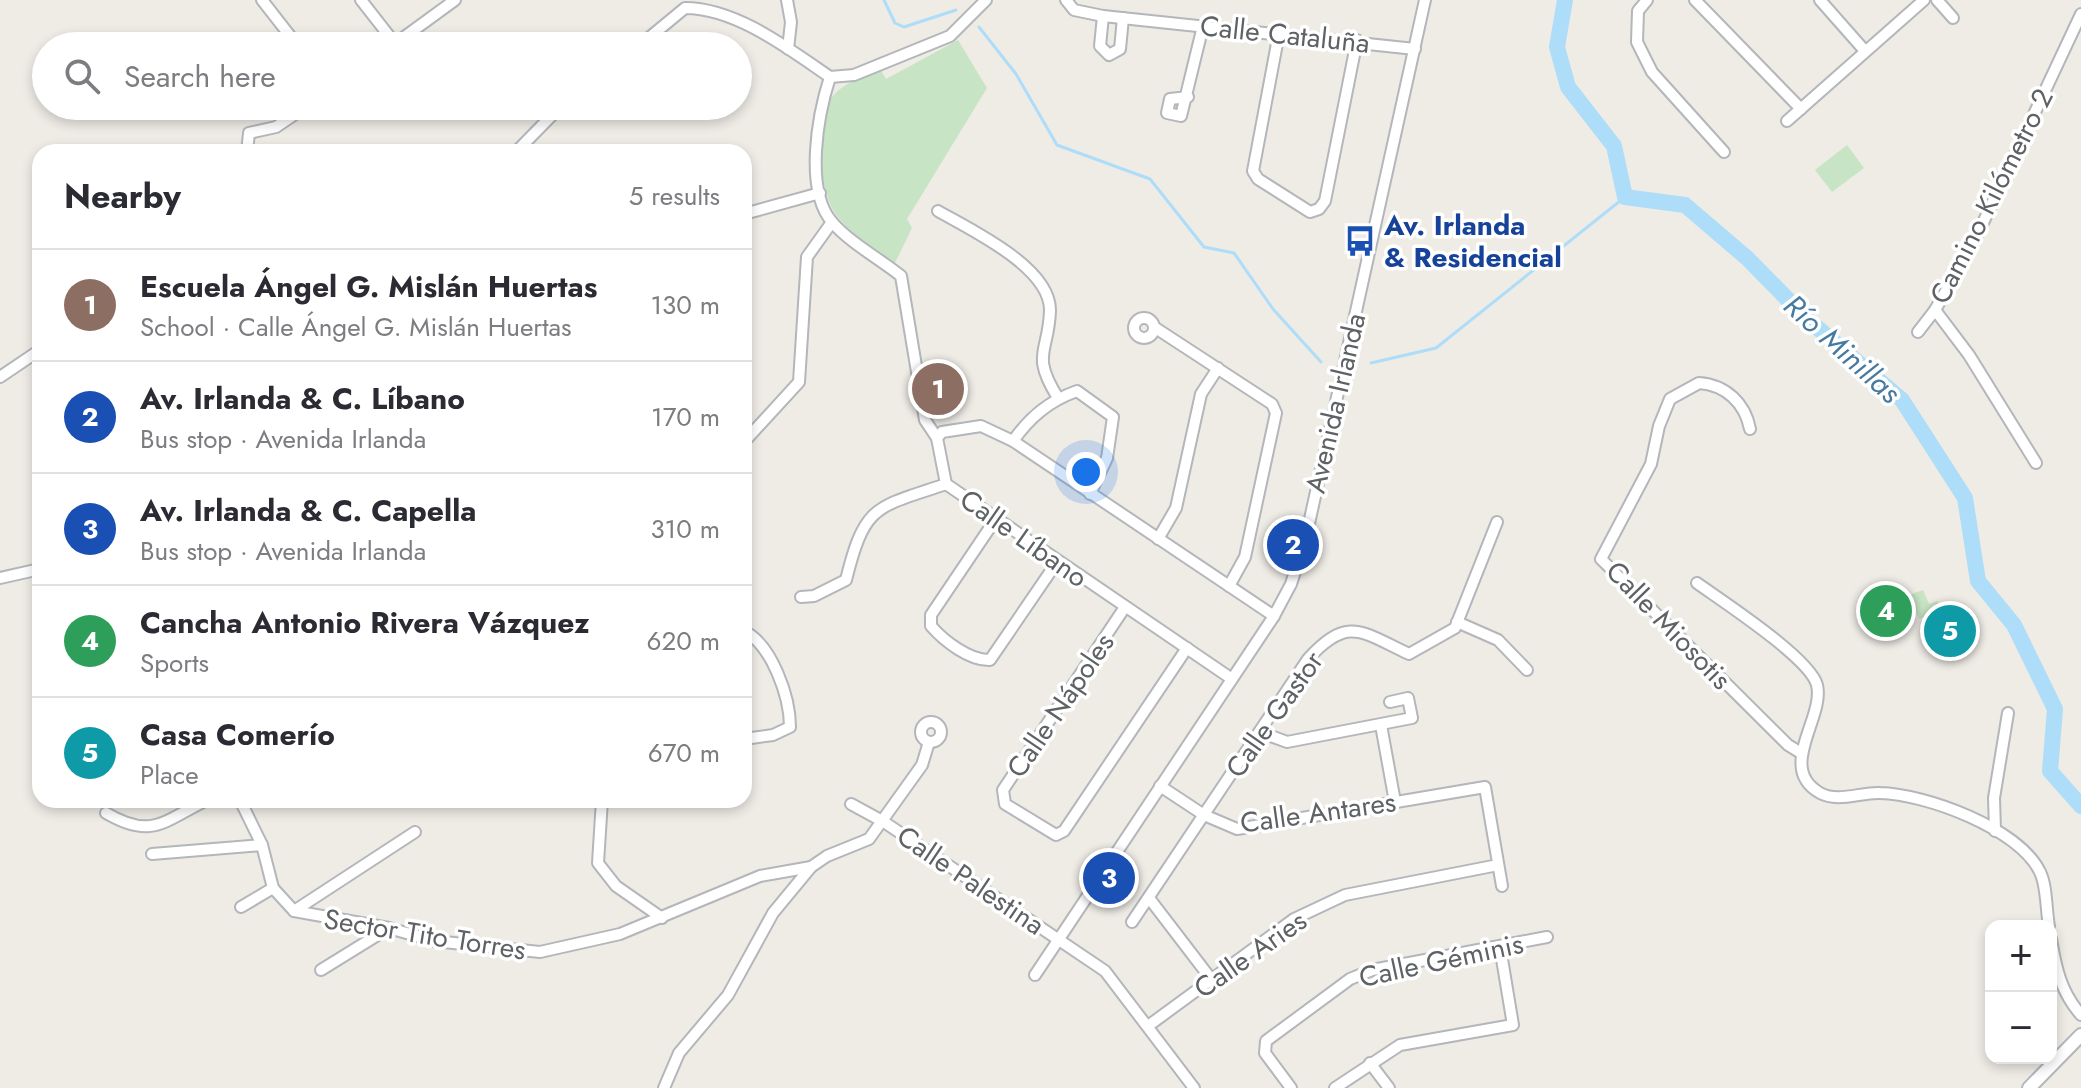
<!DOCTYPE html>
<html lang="en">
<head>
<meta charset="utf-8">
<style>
	:root { --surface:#fff; --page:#f7f7f7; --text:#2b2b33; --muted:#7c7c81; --line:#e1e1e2; --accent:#1a73e8 }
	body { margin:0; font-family:Jost,sans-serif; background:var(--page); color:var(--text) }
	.controls { position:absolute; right:24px; bottom:24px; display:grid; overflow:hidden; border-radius:16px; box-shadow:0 4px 12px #0003 }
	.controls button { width:72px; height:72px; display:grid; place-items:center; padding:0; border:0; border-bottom:2px solid var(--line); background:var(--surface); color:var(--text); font:40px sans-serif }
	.you { position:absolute; left:1086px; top:472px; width:28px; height:28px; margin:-20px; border:6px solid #fff; border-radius:50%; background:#1a73e8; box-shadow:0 0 0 12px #1a73e833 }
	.badge { display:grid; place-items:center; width:52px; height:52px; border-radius:50%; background:var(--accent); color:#fff; font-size:26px; font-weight:700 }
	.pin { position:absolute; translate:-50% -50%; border:4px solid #fff; box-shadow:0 2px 8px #0006 }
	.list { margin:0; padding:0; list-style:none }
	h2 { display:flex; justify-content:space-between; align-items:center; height:104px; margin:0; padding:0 32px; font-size:34px }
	h2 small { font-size:26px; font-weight:400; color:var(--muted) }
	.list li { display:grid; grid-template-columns:52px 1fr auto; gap:24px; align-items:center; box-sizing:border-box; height:112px; padding:0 32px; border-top:2px solid var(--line) }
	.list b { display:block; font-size:30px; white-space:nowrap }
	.list p { margin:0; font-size:26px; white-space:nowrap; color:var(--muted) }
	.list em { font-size:26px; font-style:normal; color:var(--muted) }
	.icon { flex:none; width:44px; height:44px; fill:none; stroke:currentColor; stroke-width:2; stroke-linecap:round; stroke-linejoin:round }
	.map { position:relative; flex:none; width:2081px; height:1088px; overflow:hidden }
	.search { position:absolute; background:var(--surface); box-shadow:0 4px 12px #0003; left:32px; top:32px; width:720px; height:88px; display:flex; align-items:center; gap:20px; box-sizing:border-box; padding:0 28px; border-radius:44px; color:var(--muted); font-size:30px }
	.panel { position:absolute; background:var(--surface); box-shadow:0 4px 12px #0003; left:32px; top:144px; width:720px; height:664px; border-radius:24px }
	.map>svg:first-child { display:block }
</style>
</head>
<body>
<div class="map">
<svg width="2081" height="1088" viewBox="0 0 2081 1088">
	<rect width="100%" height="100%" fill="#efece6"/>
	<!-- green -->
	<g fill="#c7e4c5">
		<path d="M958,40l29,48 -80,131 5,9 -18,37c-19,-15 -42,-30 -57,-49 -18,-22 -24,-97 -5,-119 12,-15 31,-20 48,-28l6,10z"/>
		<path d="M1847,145l17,23 -32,24 -17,-22z"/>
		<path d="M1923,590l6,14 8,-3 4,9 -22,9 -10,-24z"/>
		<path d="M1898,594l9,20 -33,14 -8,-21z"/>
	</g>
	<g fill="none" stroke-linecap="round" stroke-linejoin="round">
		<!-- stream -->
		<g stroke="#adddf8" stroke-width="3">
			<path d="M884,0l11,23 9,4 52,-17"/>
			<path d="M979,27l37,47 41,71 93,34 54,68 30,6 39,56 48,53"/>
			<path d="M1371,363l65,-15 189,-151"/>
		</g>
		<!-- river -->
		<path stroke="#adddf8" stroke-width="16" d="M1565,0l-8,47 11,40 46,59 11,51 60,8 62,53 59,60 96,82 63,98 13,83 36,44 41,84 -5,62 31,35"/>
		<defs>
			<g id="minor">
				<path d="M262,0l36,46"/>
				<path d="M361,0l36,46"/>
				<path d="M787,0l4,22 -3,27"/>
				<path d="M1066,0l8,10 29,6 312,33"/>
				<path d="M1647,0l-9,11 -1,31 15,30 72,80"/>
				<path d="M1695,0l106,109"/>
				<path d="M1820,0l45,51"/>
				<path d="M1937,0l16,18"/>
				<path d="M1103,16l-3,30 9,9 11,-6 3,-31"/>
				<path d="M1279,33l-26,138 5,8 52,33 9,-3 6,-8 32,-161"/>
				<path d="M392,46l63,-46"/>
				<path d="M639,46l46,-38c51,0 104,41 145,69"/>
				<path d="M830,77c-12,37 -26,112 2,145 18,21 48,37 69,54l24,144 12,18"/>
				<path d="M830,77l24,-2 96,-39 36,-36"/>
				<path d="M1188,97l-18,2 -3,14 14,3 22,-90"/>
				<path d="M1787,121l137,-121"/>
				<path d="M247,152l2,-19 27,-6 31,-21"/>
				<path d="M516,152l45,-46"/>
				<path d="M938,211c33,19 112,56 112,99 -1,43 -20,43 8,88"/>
				<path d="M744,214l76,-21"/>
				<path d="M1935,310l34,45 67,108"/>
				<circle cx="1144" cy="328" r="10"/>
				<path d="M1154,327l118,77 4,9 -31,144 -16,29"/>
				<path d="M1918,332l17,-22 39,-68 107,-228"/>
				<path d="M0,377l40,-27"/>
				<path d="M1750,429c-5,-26 -24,-44 -51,-46l-29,16 -11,27 -8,38 -50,95 187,186 13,8"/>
				<path d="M1013,441c17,-24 36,-40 64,-50l36,26 -6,41 -17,36"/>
				<path d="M744,442l55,-60 8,-125 25,-35"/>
				<path d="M995,520l-64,95v11c13,15 39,35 59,34l67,-98"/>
				<path d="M1158,539l18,-31 25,-114 17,-26"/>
				<path d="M0,578l40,-9"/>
				<path d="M1697,583c25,18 113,75 120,102 8,33 -41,83 3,108 18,10 41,-1 60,0 45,1 139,35 160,79 7,14 6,38 9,54"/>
				<path d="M801,597l13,-1 32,-16c19,-77 30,-72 100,-96"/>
				<path d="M1125,607l-122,183 2,14 51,31 8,-4 123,-183"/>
				<path d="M1457,622l41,18 29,30"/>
				<path d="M744,631c28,14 46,66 46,96l-17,8 -29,4"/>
				<path d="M1232,679l-286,-195 -9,-46 5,-6 39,-6 32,15 261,175"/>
				<circle cx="931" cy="732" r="10"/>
				<path d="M1381,725l14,77"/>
				<path d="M1260,732l27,10 125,-24 -4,-20 -18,4"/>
				<path d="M1160,786l44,29 33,14 248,-42 17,99"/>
				<path d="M240,800l22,45 11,43 21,23 95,17 45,13 106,11 80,-18 140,-58 51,-9"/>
				<path d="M602,800l-4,63 18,23 46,32"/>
				<path d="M851,804l33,18 221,149 89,117"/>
				<path d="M106,813c46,27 58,8 101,-13"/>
				<path d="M1995,831l-1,-33 14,-85"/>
				<path d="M152,854l110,-9"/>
				<path d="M1149,898l62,81"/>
				<path d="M241,907l32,-19"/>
				<path d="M294,911l121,-79"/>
				<path d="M1132,922l176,-263c40,-44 54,-27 101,-5l46,-26 42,-106"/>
				<path d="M2051,939c5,30 10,53 30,76"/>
				<path d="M321,970l68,-42"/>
				<path d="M1035,975l239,-359 17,-32 15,-47 119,-537"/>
				<path d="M1148,1026l146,-107 51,-24 153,-30"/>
				<path d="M1370,1063l19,25"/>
				<path d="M664,1088l15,-35 49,-58 45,-82 38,-46 16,-11 42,-17 53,-74 7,-23"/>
				<path d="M1291,1088l-26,-35 1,-12 84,-62 22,-9 175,-33"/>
				<path d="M1335,1088l65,-43 113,-20 -13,-78"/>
			</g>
			<path id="tertiary" d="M2029,1088l52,-53"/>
		</defs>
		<!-- minor casing -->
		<use href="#minor" stroke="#b3b6ba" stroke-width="14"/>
		<!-- tertiary casing -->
		<use href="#tertiary" stroke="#b3b6ba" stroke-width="16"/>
		<!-- minor -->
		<use href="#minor" stroke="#fff" stroke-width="10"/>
		<!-- tertiary -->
		<use href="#tertiary" stroke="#fff" stroke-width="12"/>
	</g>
	<!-- icons -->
	<defs>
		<symbol id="bus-bare" viewBox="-9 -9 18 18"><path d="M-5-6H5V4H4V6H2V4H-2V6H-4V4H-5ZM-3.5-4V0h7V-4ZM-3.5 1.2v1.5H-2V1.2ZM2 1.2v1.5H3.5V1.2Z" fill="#1a4fb4" stroke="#fff" stroke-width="2.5" paint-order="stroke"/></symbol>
	</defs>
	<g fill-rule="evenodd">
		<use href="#bus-bare" x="1338" y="219" width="44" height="44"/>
	</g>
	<g text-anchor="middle" stroke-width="7" stroke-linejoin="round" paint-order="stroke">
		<!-- street labels -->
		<g font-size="28" fill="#5e6265" stroke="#fff">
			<text transform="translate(1285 34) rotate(6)" y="10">Calle Cataluña</text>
			<text transform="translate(1991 196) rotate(-63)" y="10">Camino Kilómetro 2</text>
			<text transform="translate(1335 403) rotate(-77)" y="10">Avenida Irlanda</text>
			<text transform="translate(1024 538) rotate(35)" y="10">Calle Líbano</text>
			<text transform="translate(1669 625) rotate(46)" y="10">Calle Miosotis</text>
			<text transform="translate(1060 705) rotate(-56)" y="10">Calle Nápoles</text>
			<text transform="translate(1274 714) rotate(-55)" y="10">Calle Gastor</text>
			<text transform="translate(1318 812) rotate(-8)" y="10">Calle Antares</text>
			<text transform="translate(971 880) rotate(34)" y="10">Calle Palestina</text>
			<text transform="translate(425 934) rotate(9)" y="10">Sector Tito Torres</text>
			<text transform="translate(1250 954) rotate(-35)" y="10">Calle Aries</text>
			<text transform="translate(1441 960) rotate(-12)" y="10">Calle Géminis</text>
		</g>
		<!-- transit labels -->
		<g font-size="28" font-weight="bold" fill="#164399" stroke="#fff" text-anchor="start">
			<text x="1384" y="235">Av. Irlanda<tspan x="1384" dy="32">&amp; Residencial</tspan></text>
		</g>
		<!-- water labels -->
		<g font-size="30" font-style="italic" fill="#477aa1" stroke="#fff">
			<text transform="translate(1842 349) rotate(42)" y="10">Río Minillas</text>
		</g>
	</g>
</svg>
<div class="controls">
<button>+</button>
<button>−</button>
</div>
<div class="you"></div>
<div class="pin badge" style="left:938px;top:389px;background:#8d6e63">1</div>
<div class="pin badge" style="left:1293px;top:545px;background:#1a4fb4">2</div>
<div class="pin badge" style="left:1109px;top:878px;background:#1a4fb4">3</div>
<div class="pin badge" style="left:1886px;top:611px;background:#2e9e5b">4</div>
<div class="pin badge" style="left:1950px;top:631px;background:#0f9aa8">5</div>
<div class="search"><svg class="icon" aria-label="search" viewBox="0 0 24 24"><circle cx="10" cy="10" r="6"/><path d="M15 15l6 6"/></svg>Search here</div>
<section class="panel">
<h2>Nearby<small>5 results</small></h2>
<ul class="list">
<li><span class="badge" style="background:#8d6e63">1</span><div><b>Escuela Ángel G. Mislán Huertas</b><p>School · Calle Ángel G. Mislán Huertas</p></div><em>130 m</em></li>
<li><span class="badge" style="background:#1a4fb4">2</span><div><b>Av. Irlanda &amp; C. Líbano</b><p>Bus stop · Avenida Irlanda</p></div><em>170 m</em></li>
<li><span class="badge" style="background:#1a4fb4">3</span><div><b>Av. Irlanda &amp; C. Capella</b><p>Bus stop · Avenida Irlanda</p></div><em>310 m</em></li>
<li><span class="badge" style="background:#2e9e5b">4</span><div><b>Cancha Antonio Rivera Vázquez</b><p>Sports</p></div><em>620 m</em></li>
<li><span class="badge" style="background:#0f9aa8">5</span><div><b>Casa Comerío</b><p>Place</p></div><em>670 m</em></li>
</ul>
</section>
</div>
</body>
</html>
